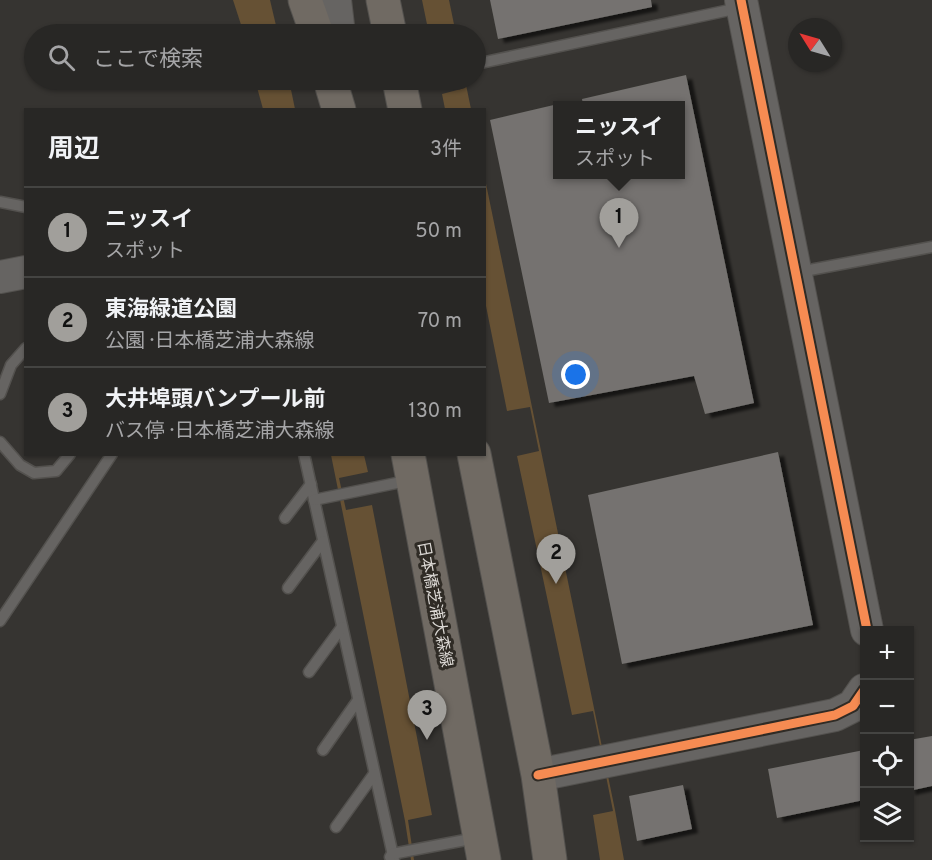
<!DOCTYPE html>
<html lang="ja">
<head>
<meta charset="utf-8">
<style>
	:root { --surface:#282725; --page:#343332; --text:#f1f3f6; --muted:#a5a5a7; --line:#444442; --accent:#a19f9b }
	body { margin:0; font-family:Overpass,"Noto Sans JP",sans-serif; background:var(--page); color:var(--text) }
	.controls { position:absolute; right:18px; bottom:18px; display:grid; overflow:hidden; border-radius:0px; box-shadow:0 2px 4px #0004 }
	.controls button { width:54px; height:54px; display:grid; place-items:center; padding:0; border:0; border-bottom:2px solid var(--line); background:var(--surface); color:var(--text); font:30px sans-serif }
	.compass { position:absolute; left:788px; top:18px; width:54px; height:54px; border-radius:50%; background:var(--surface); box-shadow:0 2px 4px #0004; rotate:307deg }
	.you { position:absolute; left:576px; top:375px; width:21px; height:21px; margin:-15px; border:4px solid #fff; border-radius:50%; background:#1a73e8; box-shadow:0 0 0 9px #1a73e833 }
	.badge { display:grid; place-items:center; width:39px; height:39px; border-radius:50%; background:var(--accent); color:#111; font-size:20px; font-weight:700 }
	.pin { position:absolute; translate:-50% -50px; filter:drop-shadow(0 2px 3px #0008) }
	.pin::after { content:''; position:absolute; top:32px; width:21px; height:18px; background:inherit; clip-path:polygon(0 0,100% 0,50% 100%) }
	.popup { position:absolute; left:553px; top:101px; width:132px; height:78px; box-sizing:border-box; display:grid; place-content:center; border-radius:0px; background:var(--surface); filter:drop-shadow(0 2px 4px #0005); font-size:20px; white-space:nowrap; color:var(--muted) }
	.popup b { font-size:22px; color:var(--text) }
	.popup::after { content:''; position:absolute; left:50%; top:100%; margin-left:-12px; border:12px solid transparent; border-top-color:var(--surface) }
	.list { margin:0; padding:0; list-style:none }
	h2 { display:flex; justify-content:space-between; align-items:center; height:78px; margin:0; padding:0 24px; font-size:26px }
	h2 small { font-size:20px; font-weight:400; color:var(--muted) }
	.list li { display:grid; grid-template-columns:39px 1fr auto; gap:18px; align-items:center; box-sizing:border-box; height:90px; padding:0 24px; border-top:2px solid var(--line) }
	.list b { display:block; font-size:22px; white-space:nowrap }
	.list p { margin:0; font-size:20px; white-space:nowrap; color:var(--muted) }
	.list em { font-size:20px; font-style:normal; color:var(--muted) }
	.icon { flex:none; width:33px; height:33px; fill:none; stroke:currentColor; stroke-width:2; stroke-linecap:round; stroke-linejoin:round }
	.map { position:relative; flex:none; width:932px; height:860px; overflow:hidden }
	.search { position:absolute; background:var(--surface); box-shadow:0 2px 4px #0004; left:24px; top:24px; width:462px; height:66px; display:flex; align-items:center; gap:15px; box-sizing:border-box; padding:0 21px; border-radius:33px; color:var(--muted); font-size:22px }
	.panel { position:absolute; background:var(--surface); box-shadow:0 2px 4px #0004; left:24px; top:108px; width:462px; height:348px; border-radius:0px }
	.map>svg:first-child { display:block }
</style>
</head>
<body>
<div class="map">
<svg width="932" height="860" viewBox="0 0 932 860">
	<defs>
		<filter id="shadow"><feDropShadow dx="6" dy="4" stdDeviation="1.5" flood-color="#0009"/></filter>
	</defs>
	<rect width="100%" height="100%" fill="#363431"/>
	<!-- green -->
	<g fill="#665134">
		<path d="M233,0h37l8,34h-34z"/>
		<path d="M422,0h27l7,34h-27z"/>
		<path d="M255,80h34l6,29h-32z"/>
		<path d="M463,80h2l6,29h-26l-3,-15 23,-6z"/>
		<path d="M484,174l131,636 9,50h-24l-7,-45 20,-4 -20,-100 -21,4 -55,-259 22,-5 -9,-44 -23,4 -22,-110z"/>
		<path d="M331,455h33l4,17 -29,6 7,32 26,-5 60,310 -24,5 6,40h-3l-6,-39z"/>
	</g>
	<!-- building -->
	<g fill="#74726f" filter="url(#shadow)">
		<path d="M490,0h161l1,7 -154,32z"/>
		<path d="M686,75l68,328 -49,11 -11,-38 -145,27 -59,-283 68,-16v70h123v-69h-98l-1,-6z"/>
		<path d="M778,452l35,173 -191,39 -34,-169z"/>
		<path d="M932,736v50l-23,5v-51z"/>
		<path d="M864,750v50l-87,18 -9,-49z"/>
		<path d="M683,785l9,44 -55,12 -8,-45z"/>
	</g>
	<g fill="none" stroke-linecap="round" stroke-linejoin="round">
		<defs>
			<g id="lane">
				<path d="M476,64l263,-56"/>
				<path d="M0,202l26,5"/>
				<path d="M799,272l133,-25"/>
				<path d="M0,394l11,-29 15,-17"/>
				<path d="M0,442l20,23 14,8 22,-2 14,-17"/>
				<path d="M304,454l90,406"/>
				<path d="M314,500l97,-20"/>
				<path d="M285,518l26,-34"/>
				<path d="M288,588l35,-47"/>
				<path d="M0,621l112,-167"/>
				<path d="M309,672l33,-45"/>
				<path d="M323,750l35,-50"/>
				<path d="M336,827l38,-53"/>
				<path d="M390,857l2,-3 84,-16"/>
			</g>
			<g id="secondary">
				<path d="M335,0l4,34"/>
				<path d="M741,0l126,630"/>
				<path d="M0,277l26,-5"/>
				<path d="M538,775l297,-60 18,-9 11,-16"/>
			</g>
			<g id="primary">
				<path d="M305,0l12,34"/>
				<path d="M383,0l7,34"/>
				<path d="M330,80l9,30"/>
				<path d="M399,80l6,30"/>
				<path d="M408,454l76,406"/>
				<path d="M474,454l64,321 12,85"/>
			</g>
		</defs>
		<!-- lane casing -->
		<use href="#lane" stroke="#53514e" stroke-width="13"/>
		<!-- secondary casing -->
		<use href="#secondary" stroke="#53514e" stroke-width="34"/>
		<!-- primary casing -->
		<use href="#primary" stroke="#53514e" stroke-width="35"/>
		<!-- lane -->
		<use href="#lane" stroke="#666462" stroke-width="10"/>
		<!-- secondary -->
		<use href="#secondary" stroke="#666462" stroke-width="32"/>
		<!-- primary -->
		<use href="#primary" stroke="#706a63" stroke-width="33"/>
		<defs>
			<g id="cycleway">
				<path d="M741,0l126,630"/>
				<path d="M538,775l297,-60 18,-9 11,-16"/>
			</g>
		</defs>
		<!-- cycleway casing -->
		<use href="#cycleway" stroke="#2f2b25" stroke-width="13"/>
		<!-- cycleway -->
		<use href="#cycleway" stroke="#f68b52" stroke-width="9"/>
	</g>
	<g text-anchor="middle" stroke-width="6" stroke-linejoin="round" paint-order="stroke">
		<!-- street labels -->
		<g font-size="16" fill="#dbd8d4" stroke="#2f2b25">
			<text transform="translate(436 604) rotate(79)" y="6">日本橋芝浦大森線</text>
		</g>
	</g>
</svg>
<div class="controls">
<button>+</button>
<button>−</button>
<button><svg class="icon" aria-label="locate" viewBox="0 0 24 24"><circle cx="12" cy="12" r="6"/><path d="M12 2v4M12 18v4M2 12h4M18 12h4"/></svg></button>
<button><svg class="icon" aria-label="layers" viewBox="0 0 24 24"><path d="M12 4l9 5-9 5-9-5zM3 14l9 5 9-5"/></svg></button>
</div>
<svg class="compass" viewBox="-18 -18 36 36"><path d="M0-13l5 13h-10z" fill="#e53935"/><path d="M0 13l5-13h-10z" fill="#a5a5a7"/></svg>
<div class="you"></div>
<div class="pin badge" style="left:619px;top:248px">1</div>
<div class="popup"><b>ニッスイ</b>スポット</div>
<div class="pin badge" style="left:556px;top:584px">2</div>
<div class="pin badge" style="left:427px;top:740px">3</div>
<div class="search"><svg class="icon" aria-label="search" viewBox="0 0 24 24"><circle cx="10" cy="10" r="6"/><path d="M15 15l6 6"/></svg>ここで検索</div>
<section class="panel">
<h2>周辺<small>3件</small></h2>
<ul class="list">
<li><span class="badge">1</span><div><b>ニッスイ</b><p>スポット</p></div><em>50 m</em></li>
<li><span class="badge">2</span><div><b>東海緑道公園</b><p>公園 · 日本橋芝浦大森線</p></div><em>70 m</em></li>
<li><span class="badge">3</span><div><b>大井埠頭バンプール前</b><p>バス停 · 日本橋芝浦大森線</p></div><em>130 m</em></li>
</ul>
</section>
</div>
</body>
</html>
